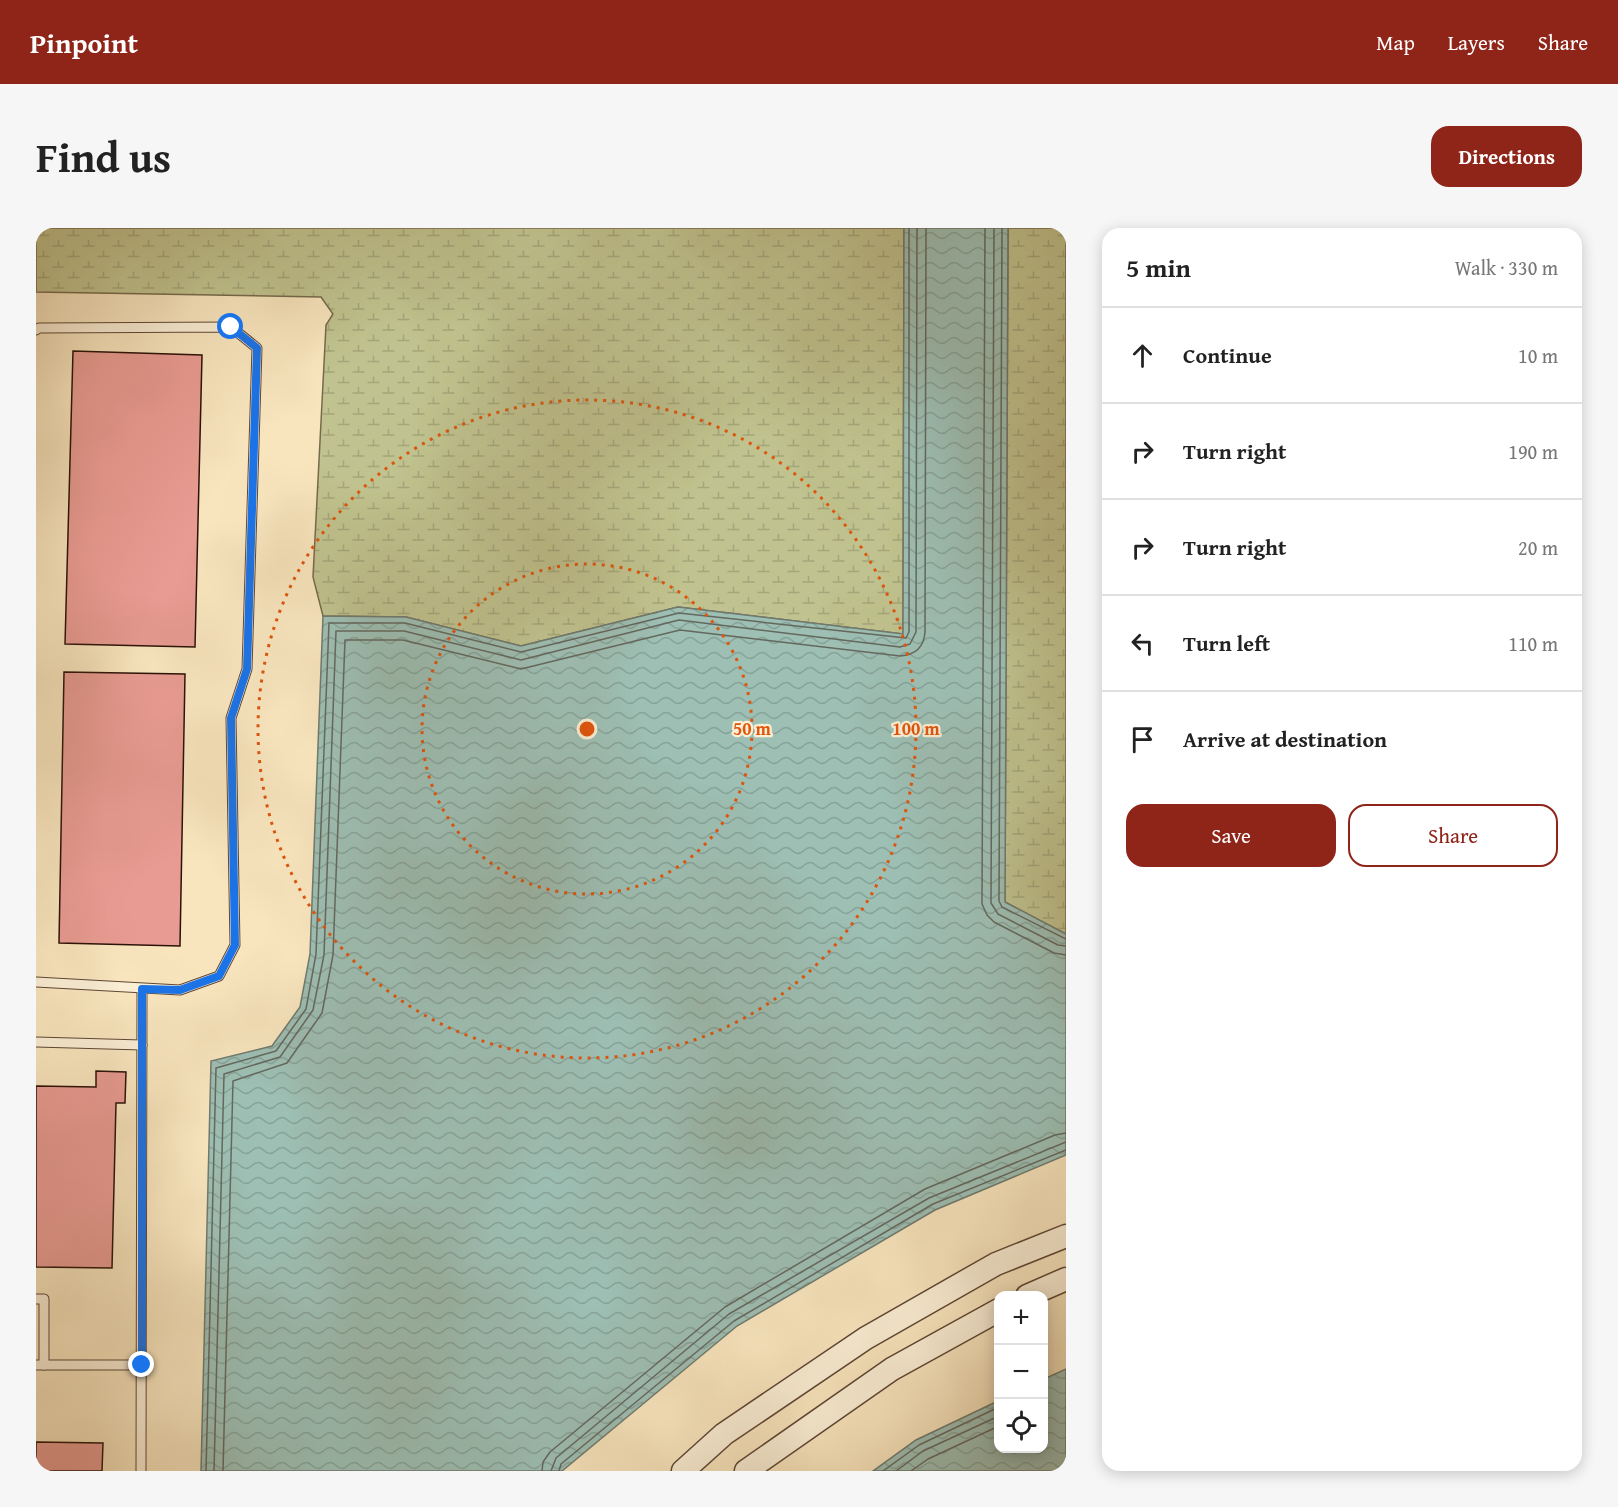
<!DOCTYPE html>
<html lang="en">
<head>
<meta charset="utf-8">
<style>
	:root { --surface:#fff; --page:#f6f6f6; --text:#222; --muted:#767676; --line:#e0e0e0; --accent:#8f2418 }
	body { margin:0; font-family:"Gentium Book Plus",serif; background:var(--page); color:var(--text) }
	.controls { position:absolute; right:18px; bottom:18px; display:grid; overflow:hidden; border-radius:12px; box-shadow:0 3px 15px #0003 }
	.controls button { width:54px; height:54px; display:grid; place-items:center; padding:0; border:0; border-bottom:2px solid var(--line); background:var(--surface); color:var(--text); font:30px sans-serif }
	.stop { position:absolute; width:18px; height:18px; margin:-14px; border:4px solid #1a73e8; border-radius:50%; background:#fff }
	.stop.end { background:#1a73e8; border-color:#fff; box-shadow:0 2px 6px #0008 }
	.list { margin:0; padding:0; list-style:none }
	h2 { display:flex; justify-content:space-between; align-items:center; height:78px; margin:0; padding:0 24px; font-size:26px }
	h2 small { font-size:20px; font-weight:400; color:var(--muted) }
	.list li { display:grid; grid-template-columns:39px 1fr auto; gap:18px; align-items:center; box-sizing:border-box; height:96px; padding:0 24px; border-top:2px solid var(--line) }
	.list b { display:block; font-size:22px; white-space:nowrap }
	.list em { font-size:20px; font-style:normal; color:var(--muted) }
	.actions { display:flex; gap:12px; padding:18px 24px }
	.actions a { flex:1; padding:14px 0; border:2px solid var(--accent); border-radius:18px; text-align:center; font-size:21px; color:var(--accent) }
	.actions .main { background:var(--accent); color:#fff }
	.icon { flex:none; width:33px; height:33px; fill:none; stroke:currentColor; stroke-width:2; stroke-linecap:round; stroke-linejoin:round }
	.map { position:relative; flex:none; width:1030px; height:1243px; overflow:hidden; border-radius:18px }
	header { display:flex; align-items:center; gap:36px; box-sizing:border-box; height:84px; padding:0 30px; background:var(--accent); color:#fff }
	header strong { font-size:28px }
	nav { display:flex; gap:33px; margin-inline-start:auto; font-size:21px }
	.intro { display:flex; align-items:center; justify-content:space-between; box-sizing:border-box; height:144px; padding:0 36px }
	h1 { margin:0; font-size:42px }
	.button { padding:15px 27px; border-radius:18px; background:var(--accent); color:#fff; font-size:21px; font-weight:700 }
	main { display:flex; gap:36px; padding:0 36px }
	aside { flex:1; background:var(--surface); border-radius:18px; box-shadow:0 3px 15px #0003 }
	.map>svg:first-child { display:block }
</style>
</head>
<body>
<header>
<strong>Pinpoint</strong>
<nav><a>Map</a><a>Layers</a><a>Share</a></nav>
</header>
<div class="intro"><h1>Find us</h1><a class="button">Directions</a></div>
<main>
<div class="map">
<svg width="1030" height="1243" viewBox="0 0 1030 1243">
	<defs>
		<pattern id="wetland-marsh" width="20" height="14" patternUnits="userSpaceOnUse" patternTransform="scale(1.5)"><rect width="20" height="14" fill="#c0c38f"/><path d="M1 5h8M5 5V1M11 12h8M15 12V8" fill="none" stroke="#a5a67a"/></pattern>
		<pattern id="water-waves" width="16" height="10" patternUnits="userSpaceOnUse" patternTransform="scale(1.5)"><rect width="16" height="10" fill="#9dbfb4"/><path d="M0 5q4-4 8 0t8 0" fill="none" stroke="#87a399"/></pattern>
	</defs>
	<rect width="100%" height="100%" fill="#f8e5be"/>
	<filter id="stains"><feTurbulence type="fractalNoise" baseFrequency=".00333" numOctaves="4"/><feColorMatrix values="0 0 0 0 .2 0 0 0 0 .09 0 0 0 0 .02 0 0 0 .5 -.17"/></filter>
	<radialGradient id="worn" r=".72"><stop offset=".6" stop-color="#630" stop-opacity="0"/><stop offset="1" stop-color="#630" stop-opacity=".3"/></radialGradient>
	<!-- wetland -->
	<g fill="url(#wetland-marsh)" stroke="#766a4c" stroke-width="1.5">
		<path d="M0,0h868l-1,406 -225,-27 -157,39 -115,-29 -83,-1 -10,-39 13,-252 7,-11 -12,-17 -285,-5z"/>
		<path d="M972,0h58v706l-61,-32z"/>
	</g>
	<!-- water -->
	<g fill="url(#water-waves)" stroke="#6f7a6f" stroke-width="1.5">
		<path d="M868,0h104l-3,674 61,32v221l-131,55 -198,116 -175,145h-361l10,-410 61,-15 28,-39 10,-53 13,-338 83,1 115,29 157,-39 225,27z"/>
		<path d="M1030,1141v102h-193l43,-31 82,-39 1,47h45v-69z"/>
	</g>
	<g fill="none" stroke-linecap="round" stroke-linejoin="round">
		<!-- shore -->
		<g stroke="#64685e" stroke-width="1.5">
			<path d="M949,0l-3,676 5,11 7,7 60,31 12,2"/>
			<path d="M958,0l-3,675 7,11 60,31 8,1"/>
			<path d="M966,0l-3,673 3,6 64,32"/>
			<path d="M170,1243l10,-403 60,-17 30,-42 10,-55 13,-331h76l116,29 158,-39 227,25 3,-6v-404"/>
			<path d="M178,1243l10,-397 56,-17 33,-47 11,-55 12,-324h68l117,29 158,-40 221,27 10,-3 6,-12 1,-404"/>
			<path d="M187,1243l10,-390 54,-18 35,-50 11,-58 12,-315h58l118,29 159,-39 220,26c15,-1 24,-9 25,-24l1,-404"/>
			<path d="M506,1243l1,-9 7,-10 175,-145 200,-118 130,-54 11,-2"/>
			<path d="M515,1243l5,-13 173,-144 200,-116 137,-56"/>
			<path d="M523,1243l2,-7 173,-143 199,-117 133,-54"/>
			<path d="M847,1243l36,-26 80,-38"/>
			<path d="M860,1243l27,-20 76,-35"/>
			<path d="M875,1243l17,-12 71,-33"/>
		</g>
	</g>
	<!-- building -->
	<g fill="#e89b92" stroke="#2b1208" stroke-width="1.5">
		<path d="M37,123l129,4 -7,292 -130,-3z"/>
		<path d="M28,444l121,2 -5,272 -121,-3z"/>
		<path d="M60,843l30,1 -1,31h-9l-4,165 -76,-1v-181l60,1z"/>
		<path d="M0,1214l67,1 -1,28h-66z"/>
	</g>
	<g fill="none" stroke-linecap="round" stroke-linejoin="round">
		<defs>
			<g id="service">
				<path d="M0,102l3,-2 192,-1 26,21 -10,321 -16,49 4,227 -16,31 -39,14 -144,-8"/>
				<path d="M0,814l106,3"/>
				<path d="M0,1071h8v66"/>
				<path d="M0,1137h106"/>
				<path d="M105,1243l1,-482"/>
			</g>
			<g id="tertiary">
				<path d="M991,1068l39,-17"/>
				<path d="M647,1243l41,-37 142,-96 130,-74 70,-28"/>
				<path d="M710,1243l146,-102 107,-59"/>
			</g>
		</defs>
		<!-- service casing -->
		<use href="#service" stroke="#5e4736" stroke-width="11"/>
		<!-- tertiary casing -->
		<use href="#tertiary" stroke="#5e4736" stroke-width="25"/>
		<!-- service -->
		<use href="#service" stroke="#faeed5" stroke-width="9"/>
		<!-- tertiary -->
		<use href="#tertiary" stroke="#faeed5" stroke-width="22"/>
	</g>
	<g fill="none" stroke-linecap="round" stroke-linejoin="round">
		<!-- route -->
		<path stroke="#1a73e8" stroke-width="8" d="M106,1137v-376l38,1 39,-14 16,-31 -4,-227 16,-49 10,-321 -26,-21"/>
	</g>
	<!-- distance rings -->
	<g fill="none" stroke="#df550c" stroke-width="3" stroke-dasharray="3 6">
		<circle cx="551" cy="501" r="165"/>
		<circle cx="551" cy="501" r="329"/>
	</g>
	<circle cx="551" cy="501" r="9" fill="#df550c" stroke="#faeed5" stroke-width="3"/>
	<g font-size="18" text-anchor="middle" font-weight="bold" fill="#df550c" stroke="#faeed5" stroke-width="4.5" stroke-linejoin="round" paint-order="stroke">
		<text x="716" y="507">50 m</text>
		<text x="880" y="507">100 m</text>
	</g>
	<rect width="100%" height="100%" filter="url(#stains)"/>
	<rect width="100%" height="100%" fill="url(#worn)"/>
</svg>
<div class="controls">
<button>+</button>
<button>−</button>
<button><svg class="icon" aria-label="locate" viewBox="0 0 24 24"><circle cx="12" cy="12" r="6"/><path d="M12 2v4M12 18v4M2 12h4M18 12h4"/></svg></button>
</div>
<div class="stop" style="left:195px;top:99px"></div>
<div class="stop end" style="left:106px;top:1137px"></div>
</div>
<aside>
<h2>5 min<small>Walk · 330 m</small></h2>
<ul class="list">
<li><svg class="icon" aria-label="ahead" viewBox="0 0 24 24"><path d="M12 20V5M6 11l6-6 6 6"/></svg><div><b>Continue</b></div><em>10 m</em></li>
<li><svg class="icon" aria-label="right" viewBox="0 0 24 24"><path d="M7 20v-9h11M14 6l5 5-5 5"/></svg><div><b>Turn right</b></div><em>190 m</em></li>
<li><svg class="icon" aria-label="right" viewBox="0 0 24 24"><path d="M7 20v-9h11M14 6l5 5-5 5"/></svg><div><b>Turn right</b></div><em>20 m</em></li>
<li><svg class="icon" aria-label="left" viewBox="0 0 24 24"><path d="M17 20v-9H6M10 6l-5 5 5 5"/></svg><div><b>Turn left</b></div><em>110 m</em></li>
<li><svg class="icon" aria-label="arrive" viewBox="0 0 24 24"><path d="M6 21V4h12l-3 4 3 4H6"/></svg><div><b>Arrive at destination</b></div></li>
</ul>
<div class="actions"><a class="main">Save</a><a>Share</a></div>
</aside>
</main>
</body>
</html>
